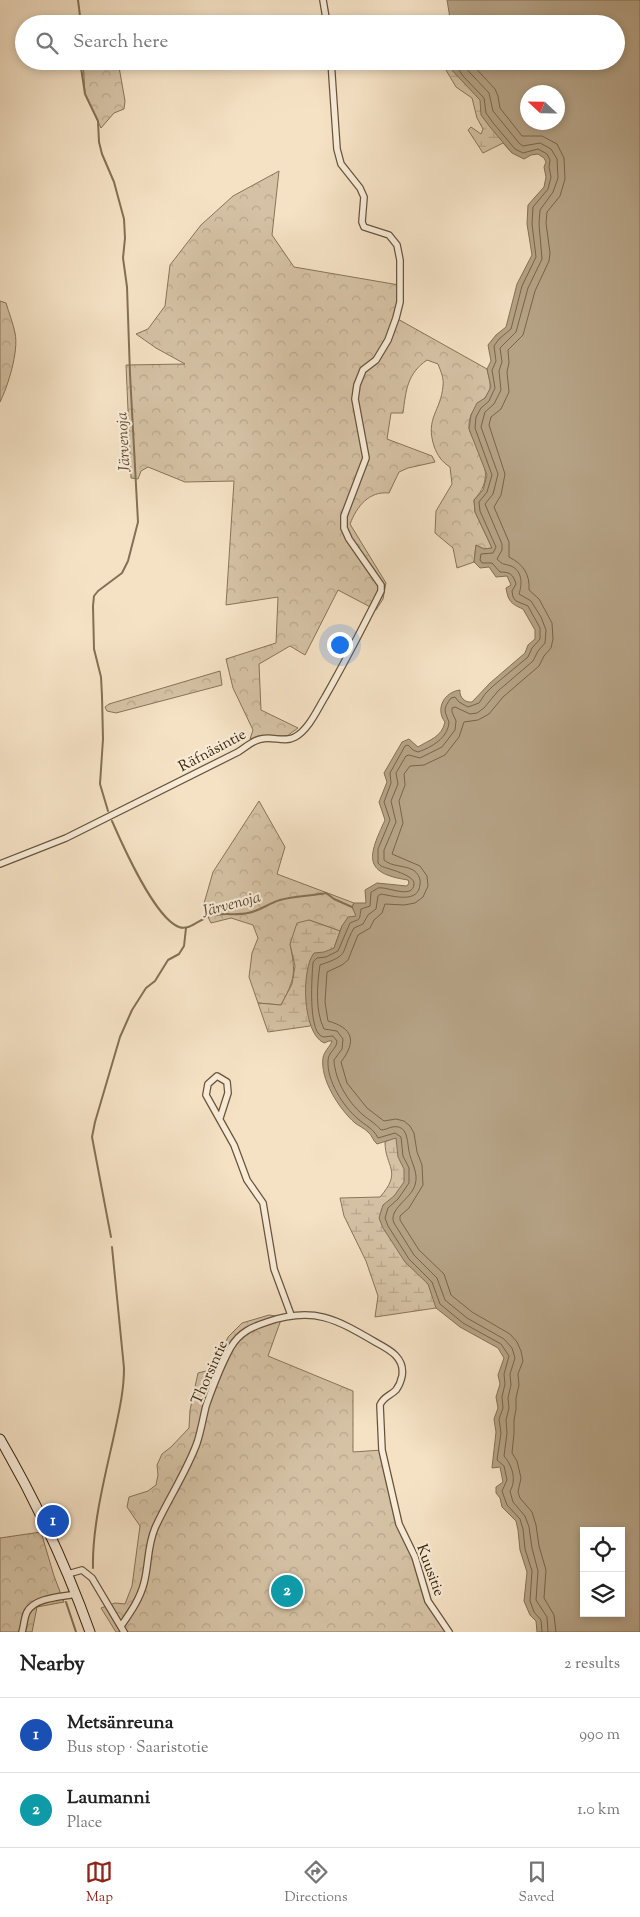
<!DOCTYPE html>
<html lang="en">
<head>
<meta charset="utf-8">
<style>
	:root { --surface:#fff; --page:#f6f6f6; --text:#222; --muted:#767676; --line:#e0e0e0; --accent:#8f2418 }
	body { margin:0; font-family:"Sorts Mill Goudy",serif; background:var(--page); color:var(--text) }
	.controls { position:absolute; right:15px; bottom:15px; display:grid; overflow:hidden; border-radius:0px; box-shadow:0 2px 8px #0003 }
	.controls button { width:45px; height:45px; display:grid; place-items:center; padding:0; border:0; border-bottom:1px solid var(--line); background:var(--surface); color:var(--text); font:25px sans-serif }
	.compass { position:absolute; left:520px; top:85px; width:45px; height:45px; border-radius:50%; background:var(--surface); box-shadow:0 2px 8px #0003; rotate:292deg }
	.you { position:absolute; left:339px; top:644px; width:18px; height:18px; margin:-12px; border:4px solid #fff; border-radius:50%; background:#1a73e8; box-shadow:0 0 0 8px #1a73e833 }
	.badge { display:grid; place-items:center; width:32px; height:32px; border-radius:50%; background:var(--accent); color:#fff; font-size:16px; font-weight:700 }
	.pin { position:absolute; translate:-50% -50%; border:2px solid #fff; box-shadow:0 1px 5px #0006 }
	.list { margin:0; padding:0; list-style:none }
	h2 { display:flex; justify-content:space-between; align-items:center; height:65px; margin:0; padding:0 20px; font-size:21px }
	h2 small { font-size:16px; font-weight:400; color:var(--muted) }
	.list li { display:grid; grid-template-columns:32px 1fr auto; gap:15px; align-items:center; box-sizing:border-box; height:75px; padding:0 20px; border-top:1px solid var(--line) }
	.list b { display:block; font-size:19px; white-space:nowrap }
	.list p { margin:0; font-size:16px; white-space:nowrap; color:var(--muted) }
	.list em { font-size:16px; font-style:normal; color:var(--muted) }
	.icon { flex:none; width:28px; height:28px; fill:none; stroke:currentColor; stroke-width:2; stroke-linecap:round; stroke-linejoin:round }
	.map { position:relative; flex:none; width:640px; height:1632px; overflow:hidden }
	.search { position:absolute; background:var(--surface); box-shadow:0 2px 8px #0003; left:15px; right:15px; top:15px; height:55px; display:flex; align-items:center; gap:12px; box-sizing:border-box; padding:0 18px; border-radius:28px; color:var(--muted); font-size:19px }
	.sheet { height:215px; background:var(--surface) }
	nav { display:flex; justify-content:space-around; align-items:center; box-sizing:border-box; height:70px; border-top:1px solid var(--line); background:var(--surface); font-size:14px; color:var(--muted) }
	nav a { display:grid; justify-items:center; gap:2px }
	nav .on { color:var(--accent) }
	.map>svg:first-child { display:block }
</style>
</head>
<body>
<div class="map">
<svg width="640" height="1632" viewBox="0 0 640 1632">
	<defs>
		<pattern id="forest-crowns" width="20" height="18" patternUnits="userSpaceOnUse" patternTransform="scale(1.25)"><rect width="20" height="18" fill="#d5c2a5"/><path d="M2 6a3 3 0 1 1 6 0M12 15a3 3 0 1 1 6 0" fill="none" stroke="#b8a78d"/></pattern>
		<pattern id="wetland-marsh" width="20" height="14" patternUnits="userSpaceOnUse" patternTransform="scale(1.25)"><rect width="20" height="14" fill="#d5c2a5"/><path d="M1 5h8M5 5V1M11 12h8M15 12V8" fill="none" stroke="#b8a78d"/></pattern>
	</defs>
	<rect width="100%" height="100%" fill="#f5e2c5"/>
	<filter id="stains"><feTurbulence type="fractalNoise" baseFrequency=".004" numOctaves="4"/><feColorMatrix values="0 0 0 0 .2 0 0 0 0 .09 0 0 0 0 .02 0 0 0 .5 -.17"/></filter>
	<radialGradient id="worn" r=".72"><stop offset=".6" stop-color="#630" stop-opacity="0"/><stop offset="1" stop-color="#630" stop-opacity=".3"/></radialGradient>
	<!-- forest -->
	<g fill="url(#forest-crowns)" stroke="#887458">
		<path d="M83,61h35l7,40 -1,8 -10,4 -13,15 -16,-34z"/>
		<path d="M279,171l-7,64 22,32 105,18 -3,33 91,51c1,5 4,14 3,19 -3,15 -22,17 -21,40 1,5 4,10 6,15 11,23 17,37 -1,57l1,12 17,36 -8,1 -8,-4 -2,17 -17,6 -4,-20 -18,-15 1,-22 16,-27 -2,-17c-8,-5 -13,-12 -16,-21 -9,-28 7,-35 9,-60 1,-8 -2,-14 -5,-22l-11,-4c-20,14 -21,30 -24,53h-12l-4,26 45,17 3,6 -27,6 -9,4 -10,21c-20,-2 -32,13 -39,31l36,59 -3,16 -7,11 -38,-20 -33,65 -15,-9 -31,18 2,46 37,18 -11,8h-29l-8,3 3,-9 -20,-42 -7,-29 50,-16 2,-46 -52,8 8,-124 -49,1 -37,-15 -7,4 -3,8 -7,-1 -5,-113 59,-1 -29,-16 -20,-14 12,-5 17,-23 5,-41 31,-40 32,-29z"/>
		<path d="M0,301l6,2c3,10 7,20 9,30 4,18 -7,53 -15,69z"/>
		<path d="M220,671l2,14 -106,28 -9,-2 -2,-4 4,-3z"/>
		<path d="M259,801l26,46 -8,27 77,29 -2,4 5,9 -15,10 -2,5 -31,-11 -19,24c6,29 5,35 -9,61l-23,-2 -9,-26 3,-24 6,-15 -5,-13 -22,-7 -20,5 -8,-16 10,-35z"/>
		<path d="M269,1315l13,2 -14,39 85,35v61l29,-2 17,74 16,33 8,32 26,43h-333l-15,-24 14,-5 10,1 7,-18 8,-60 -13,-19 2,-10 19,-6 8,-6 2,-10 -1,-10 5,-11 9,-7 18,-19 1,-18 8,-37 12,-3 8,-10 10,-23 14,-14z"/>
		<path d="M41,1532l13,44 10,26 -27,5 -5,25h-32v-94z"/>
	</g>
	<!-- wetland -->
	<g fill="url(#wetland-marsh)" stroke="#887458">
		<path d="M443,61h64l5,92 -9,-10 -20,10 -15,-23 3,-3 10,7 2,-5 -6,-11 -5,-20 -16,-11 -13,-22z"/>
		<path d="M309,920l31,11 -6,17 -15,67 -9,11 -42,6 -10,-29 23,2 11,-21 3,-18 -5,-22 7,-21z"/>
		<path d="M409,1129l51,171 -24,8 -61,9 3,-21 -12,-35 -22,-45 -4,-18 40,-1c23,-26 5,-30 5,-55z"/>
	</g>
	<!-- water -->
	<path fill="#b5a285" stroke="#847054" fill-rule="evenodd" d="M447,0h193v1632h-103l-1,-11 -6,-6 -6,-14 3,-29 -7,-22 -2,-20 -2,-9 -14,-14 -2,-9 -4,-5v-6l7,-5 -3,-15 -8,1 4,-36 -2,-13 4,-11 -2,-11 4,-13 -2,-9 6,-17 -6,-10 -38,-21 -24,-19 -8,-24 -23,-22 -22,-34 -4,-10 4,-13 11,-9 10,-14v-13l-6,-12 -2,-19 -19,6c-4,-3 -5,-9 -9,-12 -4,-4 -9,-6 -13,-9 -16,-14 -35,-44 -32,-65 1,-7 7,-11 9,-17h-3l-5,2c-22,-10 -23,-74 -10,-90l10,-1 10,-4 8,-22 6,-9 8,-1 -4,-9 2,-4h12l-1,-13 12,-7 30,3 2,-3 -1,-3c-47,-7 -39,-25 -23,-60l-6,-18 8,-20 -3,-9 18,-31 7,-3 9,8c11,-7 24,-10 27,-25 -10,-13 -1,-30 15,-32 -1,7 5,13 12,12l18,-19 35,-30 3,-8 7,-6v-9l-12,-21c-12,-5 -15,-8 -17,-21l5,-3 -4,-9 -11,1 -7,-10 -9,1 -6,-6 2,-17 8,4 8,-1 -17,-36 -1,-12 9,-10 4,-15 -18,-46 2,-14 6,-12 8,-5 6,-11 -4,-18 4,-8 -3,-16 8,-10 10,-8 11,-43 15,-29 -5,-31 1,-19 16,-18 2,-10 -2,-10 2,-5 -2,-4 -6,-4 -7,1 -7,4 -12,-6 -22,-26 -9,-12 -1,-15 -32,-34v-5h168v-37h-165zM528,92h30v30h-30zM584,1531h37v82h-37z"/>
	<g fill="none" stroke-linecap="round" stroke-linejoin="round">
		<!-- shore -->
		<g stroke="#786448" stroke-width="1">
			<path d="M453,61l10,15 21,22 2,15 8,11 21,25 8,4 15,-4 9,5 3,6 -1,7 2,10 -3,12 -15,18 -1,17 4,33 -14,29 -11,43 -12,10 -5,7 2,15 -4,9 3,18 -6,13 -8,7 -5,9 -1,11 17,47 -5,17 -8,10 1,9 16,36 -3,6 -12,1 -1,6 2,3h10l8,9c10,0 13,2 16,12l-4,7 1,6 3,4 12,5 12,22v11l-8,9 -4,9 -35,29 -8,8 -6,9 -11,4 -9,-5 -4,-5 -4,1c-8,11 -7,12 -2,24 -1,16 -17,25 -31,30l-5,-2 -5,-5 -3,1 -15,27 1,10 -7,19 6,18 -12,29v14l3,3c7,3 34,9 33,18 -1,16 -27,2 -36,4 0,0 -6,4 -7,4l-1,14 -9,3c-2,13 0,9 -11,14l-12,28 -12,6 -9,1 -4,4c-1,14 -5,66 8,74 3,2 8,0 12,0l4,5c0,8 -9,11 -9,20 -1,20 15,45 30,58 8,7 15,9 20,19l17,-5 6,4 2,19 6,12v15l-11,16 -10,9 -3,10 3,8 21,33 23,23 8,22 23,19 38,21 8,12 -5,18 1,10 -3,13 1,11 -4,11 2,14 -4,27 7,6 3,14 -5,11 5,14 13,14 3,10 2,20 7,22 -2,30 4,11 7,8 1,12"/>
			<path d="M459,61l30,32 4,18 26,32 4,3 17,-3 11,6 6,10 1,19 -5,14 -13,18 -1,14 3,35 -14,29 -12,44 -16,16 2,14 -3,9 2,19 -7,14 -9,8 -4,15 17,47 -5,20 -8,10 17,40v6l-5,9c7,7 6,4 14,7 12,5 11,19 8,28l12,7 10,16 5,13 -1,13 -7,8 -5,10 -35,30 -14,17 -7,5 -7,1 -15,-7 -3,1v4l4,9 -1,9 -13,17 -22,11 -11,-3 -3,1 -10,17 2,11 -7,17 5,21 -12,28v10c8,7 20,5 29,10 5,3 8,9 7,14 -1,20 -27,12 -39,10l-3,2 -2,13 -8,6 -5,9 -9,4c-15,26 -2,26 -34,37 -3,19 -5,46 4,64l13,2 6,8 -1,10 -8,11c1,20 13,41 29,55 6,5 12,8 18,15 4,0 7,-2 11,-3 16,-3 15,14 17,24 2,12 10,22 6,34 -4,14 -27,24 -21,38l20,32 23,23 8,22 22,18 37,21 8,9 3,10 -5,16 1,11 -3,13 1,10 -3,12 1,13 -3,23c8,9 13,24 6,35l3,11 12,14 4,11 3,21 6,23 -2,29 11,17 1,15"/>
			<path d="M469,61l26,28 3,7 2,12 22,28h20l15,8 7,14 1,21 -5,17 -13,16 -1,11 4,30 -1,8 -14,30 -12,44 -15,15 1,13 -2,9 2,20 -8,17 -10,8 -2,8 16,49 -4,21 -7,12 15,35v15c14,7 21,17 20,33l10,9 13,24 1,16 -2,9 -7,8 -5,10 -36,31 -14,17 -11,6 -14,2 -5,15 -14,18 -21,10 -14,1 -6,8 1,11 -6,16 4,22 -11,31 28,12 7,10 1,10 -5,11 -8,6 -11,2 -19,-1 -3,9 -8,7 -4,8 -12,7 -10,25 -6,5 -15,7 -2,30 3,19c25,7 29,20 13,41l6,21 20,25 17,13 12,-2 8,2 6,5 4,7 3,19 5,13 1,20 -14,23 -9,8v4l19,30 25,24 7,21 21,17 38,22 7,8 4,9 2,10 -5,13 1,11 -3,13v11l-2,11v13l-2,20 5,8 4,17 -3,14 2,6 12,14 4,13 3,21 7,24 -2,28 10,17 2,17"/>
		</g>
		<!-- stream -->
		<g stroke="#847054" stroke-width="2">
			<path d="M78,0l3,24"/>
			<path d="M80,61l5,33 13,27 1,21 3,12 12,28 10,37 1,19 -2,20 4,29 3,87 8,148 -10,39 -6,12 -24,18 -4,5 -1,10 1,43 7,28 1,19 1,43 -3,45 8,27"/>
			<path d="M112,821c10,23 43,97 67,106 10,4 21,-8 31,-11 13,-4 25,0 38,-3 12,-2 21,-10 32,-13 14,-4 31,-4 46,-7l8,6 18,8"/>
			<path d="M111,1237l-19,-100 3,-15 25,-85 12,-27 14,-22 9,-7 13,-21 11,-6 5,-8 2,-18"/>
			<path d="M93,1568c-1,-40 11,-88 20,-128 5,-24 11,-47 11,-72l-12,-121"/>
			<path d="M66,1602l10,30"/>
		</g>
		<defs>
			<g id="street">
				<path d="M323,0l4,24"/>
				<path d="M0,864l66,-26 172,-86c7,-4 15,-12 23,-13 12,-3 23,4 34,-2 14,-8 22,-27 30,-40 20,-35 38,-70 56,-106v-6l-32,-46 -5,-11v-12l22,-58 -11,-59 2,-14 6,-15 13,-10 12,-20 8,-22 4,-16v-42l-3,-15 -8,-10 -25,-8 -2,-5 2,-25 -4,-9 -19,-24 -4,-15 -6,-88"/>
				<path d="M220,1118l8,-25 -1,-11 -10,-6 -9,8 -2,11 28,50 13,35 16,23 11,66 17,46"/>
				<path d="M68,1574l14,-4 10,8 32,54"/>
				<path d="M121,1626c9,-13 19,-27 23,-43 5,-19 3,-36 11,-55 13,-29 31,-55 42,-85 4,-12 6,-25 9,-37 7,-20 15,-41 25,-59 9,-15 21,-20 36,-25 47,-16 69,-3 110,21 13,7 28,15 25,33 -1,5 -3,10 -6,14 -6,6 -13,7 -16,15l2,45 17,74 16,33 13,44 21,31"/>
				<path d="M22,1632c2,-6 2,-14 5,-20 8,-15 35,-15 49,-18"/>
			</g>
			<path id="secondary" d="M0,1439c36,62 66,126 90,193"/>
		</defs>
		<!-- street casing -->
		<use href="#street" stroke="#695439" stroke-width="8"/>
		<!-- secondary casing -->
		<use href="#secondary" stroke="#3a250a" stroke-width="11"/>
		<!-- street -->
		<use href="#street" stroke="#f8ecd9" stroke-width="5.5"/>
		<!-- secondary -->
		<use href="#secondary" stroke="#f8ecd9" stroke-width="9"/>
	</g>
	<g text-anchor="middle" stroke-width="4.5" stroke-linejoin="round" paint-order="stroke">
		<!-- street labels -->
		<g font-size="15" fill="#3a250a" stroke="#f8ecd9">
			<text transform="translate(212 750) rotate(-28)" y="5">Räfnäsintie</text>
			<text transform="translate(209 1372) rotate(-66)" y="5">Thorsintie</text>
			<text transform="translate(431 1570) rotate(70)" y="5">Kuusitie</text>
		</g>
		<!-- water labels -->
		<g font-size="16" font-style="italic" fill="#5f4a2f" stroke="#f8ecd9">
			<text transform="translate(122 442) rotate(-93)" y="6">Järvenoja</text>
			<text transform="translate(231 903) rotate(-15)" y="6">Järvenoja</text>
		</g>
	</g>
	<rect width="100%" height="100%" filter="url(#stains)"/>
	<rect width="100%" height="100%" fill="url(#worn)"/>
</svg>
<div class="controls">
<button><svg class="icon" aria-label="locate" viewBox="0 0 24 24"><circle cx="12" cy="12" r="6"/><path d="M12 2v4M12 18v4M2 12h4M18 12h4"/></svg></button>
<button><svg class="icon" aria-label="layers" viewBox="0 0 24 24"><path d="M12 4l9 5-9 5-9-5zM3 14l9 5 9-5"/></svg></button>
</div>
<svg class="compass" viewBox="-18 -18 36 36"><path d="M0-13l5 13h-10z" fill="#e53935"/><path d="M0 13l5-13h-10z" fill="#767676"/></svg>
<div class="you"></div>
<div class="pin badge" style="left:53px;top:1521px;background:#1a4fb4">1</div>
<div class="pin badge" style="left:287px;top:1591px;background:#0f9aa8">2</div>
<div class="search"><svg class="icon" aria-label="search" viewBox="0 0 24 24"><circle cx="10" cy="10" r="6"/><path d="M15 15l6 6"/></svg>Search here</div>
</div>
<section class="sheet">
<h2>Nearby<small>2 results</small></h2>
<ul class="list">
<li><span class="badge" style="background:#1a4fb4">1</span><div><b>Metsänreuna</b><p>Bus stop · Saaristotie</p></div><em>990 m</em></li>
<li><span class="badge" style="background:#0f9aa8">2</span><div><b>Laumanni</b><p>Place</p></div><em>1.0 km</em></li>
</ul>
</section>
<nav>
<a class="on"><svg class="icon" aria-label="map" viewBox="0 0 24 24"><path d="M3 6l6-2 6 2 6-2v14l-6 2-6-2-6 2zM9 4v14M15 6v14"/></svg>Map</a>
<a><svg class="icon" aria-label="directions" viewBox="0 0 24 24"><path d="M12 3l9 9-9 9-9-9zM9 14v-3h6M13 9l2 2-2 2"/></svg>Directions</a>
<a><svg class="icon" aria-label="saved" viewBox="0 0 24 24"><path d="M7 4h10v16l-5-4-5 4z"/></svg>Saved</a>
</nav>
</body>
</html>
